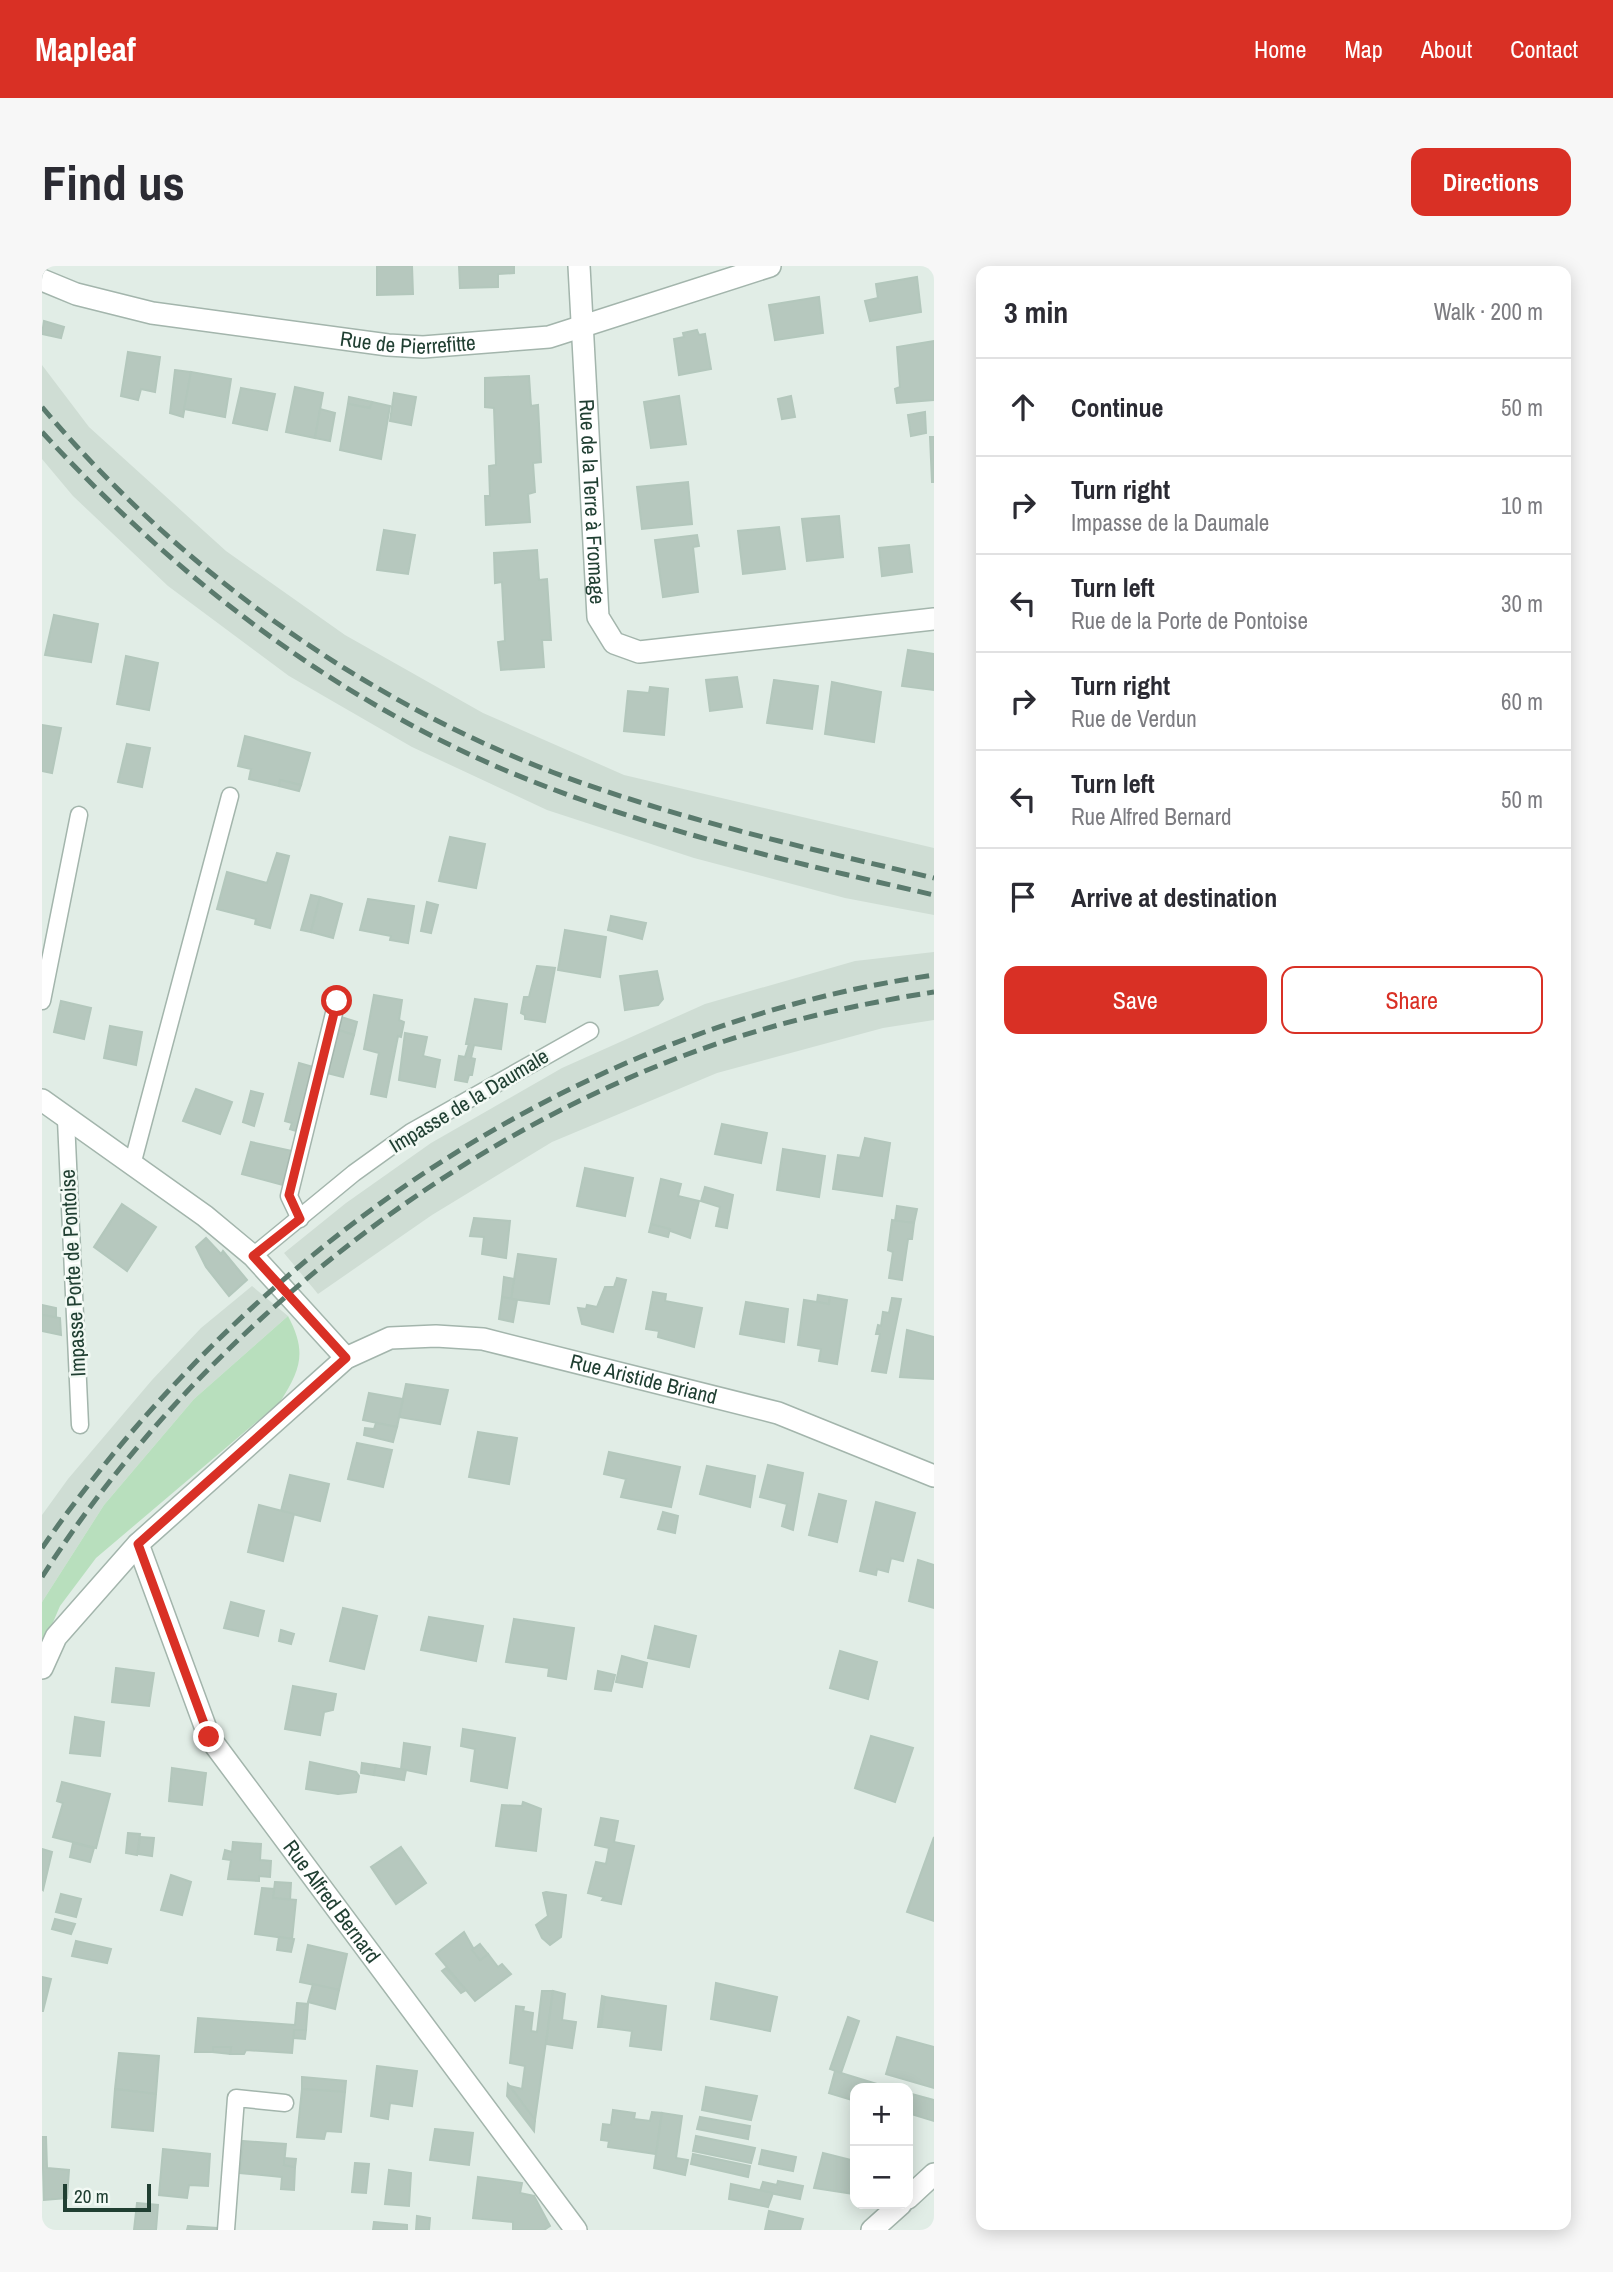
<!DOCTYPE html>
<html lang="en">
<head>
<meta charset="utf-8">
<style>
	:root { --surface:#fff; --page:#f7f7f7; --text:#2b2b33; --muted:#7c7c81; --line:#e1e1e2; --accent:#d93025 }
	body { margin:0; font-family:"Archivo Narrow",sans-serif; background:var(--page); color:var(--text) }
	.controls { position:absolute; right:21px; bottom:21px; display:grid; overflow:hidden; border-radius:14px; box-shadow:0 4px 18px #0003 }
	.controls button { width:63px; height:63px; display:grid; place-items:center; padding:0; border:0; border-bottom:2px solid var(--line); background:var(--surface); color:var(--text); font:35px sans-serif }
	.scale { position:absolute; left:21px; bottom:18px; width:88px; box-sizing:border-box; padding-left:7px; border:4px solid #203f32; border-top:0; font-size:19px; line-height:24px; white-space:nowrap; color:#203f32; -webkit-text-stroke:5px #f2f9f4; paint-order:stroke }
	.stop { position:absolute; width:21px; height:21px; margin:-16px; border:5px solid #d93025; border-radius:50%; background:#fff }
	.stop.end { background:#d93025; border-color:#fff; box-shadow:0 2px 7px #0008 }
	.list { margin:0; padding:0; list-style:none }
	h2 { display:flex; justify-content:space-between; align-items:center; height:91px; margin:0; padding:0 28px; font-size:30px }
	h2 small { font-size:23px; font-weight:400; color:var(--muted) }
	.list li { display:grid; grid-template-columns:46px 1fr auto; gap:21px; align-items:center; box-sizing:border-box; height:98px; padding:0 28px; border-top:2px solid var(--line) }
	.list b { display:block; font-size:26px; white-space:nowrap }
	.list p { margin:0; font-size:23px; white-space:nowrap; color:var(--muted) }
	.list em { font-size:23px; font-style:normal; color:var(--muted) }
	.actions { display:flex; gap:14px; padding:21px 28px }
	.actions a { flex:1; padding:16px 0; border:2px solid var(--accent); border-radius:14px; text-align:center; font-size:24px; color:var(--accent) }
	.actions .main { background:var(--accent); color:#fff }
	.icon { flex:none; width:38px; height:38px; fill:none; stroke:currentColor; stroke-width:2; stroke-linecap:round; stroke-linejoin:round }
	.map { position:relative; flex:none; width:892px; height:1964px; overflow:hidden; border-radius:14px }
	header { display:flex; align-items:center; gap:42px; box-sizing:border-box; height:98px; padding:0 35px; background:var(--accent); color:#fff }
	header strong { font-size:33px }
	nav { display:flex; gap:38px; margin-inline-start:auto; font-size:24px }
	.intro { display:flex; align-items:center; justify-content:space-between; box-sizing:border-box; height:168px; padding:0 42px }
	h1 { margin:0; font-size:49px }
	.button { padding:18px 32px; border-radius:14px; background:var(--accent); color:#fff; font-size:24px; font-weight:700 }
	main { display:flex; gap:42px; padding:0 42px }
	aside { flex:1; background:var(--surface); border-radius:14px; box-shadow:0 4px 18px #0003 }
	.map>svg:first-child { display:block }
</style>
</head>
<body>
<header>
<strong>Mapleaf</strong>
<nav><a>Home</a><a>Map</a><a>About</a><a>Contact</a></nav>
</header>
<div class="intro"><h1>Find us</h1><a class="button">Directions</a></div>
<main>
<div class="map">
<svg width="892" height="1964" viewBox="0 0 892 1964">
	<rect width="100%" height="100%" fill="#e1ede6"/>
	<!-- built -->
	<g fill="#cfddd4">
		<path d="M0,99l47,62 137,124 119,84 138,78 141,62 310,73v67l-89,-17 -151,-40 -147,-48 -135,-63 -123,-71 -121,-90 -95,-90 -31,-37z"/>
		<path d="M892,686v68l-51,8 -166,45 -165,69 -120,73 -114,79 -34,-41 62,-50 85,-60 131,-75 143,-64 150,-43z"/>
		<path d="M210,1020l36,30 -94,83 -90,106 -62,97v-87l26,-36 84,-99 49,-52z"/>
	</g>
	<!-- green -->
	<path fill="#b8dfbd" d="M246,1050c19,36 13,53 -8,86l-184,156 -36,48 -18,42v-46l62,-97 90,-106z"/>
	<!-- building -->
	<g fill="#b6c8be" stroke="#b3c7bc" stroke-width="2">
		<path d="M335,0h35l1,28 -36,1z"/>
		<path d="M417,0h55v7l-16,1v13l-38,1z"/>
		<path d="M875,11l4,35 -51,9 -5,-20 13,-3 -2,-14z"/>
		<path d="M777,31l4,36 -48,7 -6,-35z"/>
		<path d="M2,55l20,6 -3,11 -19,-4z"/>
		<path d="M655,64l2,5 6,-1 6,35 -32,6 -5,-36 10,-2 -1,-4z"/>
		<path d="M892,75v59l-37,3 -2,-14 5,-2 -3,-40z"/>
		<path d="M86,86l32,5 -5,35 -14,-3 -3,11 -17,-4z"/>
		<path d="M133,104l16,2 -8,45 -13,-4z"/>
		<path d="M149,106l40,7 -6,38 -41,-8z"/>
		<path d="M487,110l2,30 7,-1 3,57 -8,1 2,29 -7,2 2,28 -44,3 -1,-29h5l-1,-30 7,-1 -2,-57 -9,-1v-29z"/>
		<path d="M253,121l28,6 -8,45 -29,-6z"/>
		<path d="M199,122l34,6 -8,36 -34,-7z"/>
		<path d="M352,127l22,4 -5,28 -21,-4z"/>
		<path d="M637,130l7,48 -35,4 -7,-46z"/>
		<path d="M749,130l4,21 -13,2 -4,-20z"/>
		<path d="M307,131l23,5 -2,6 -22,-4z"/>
		<path d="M330,136l18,4 -9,53 -41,-9 8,-46 22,4z"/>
		<path d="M278,143l15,4 -5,28 -15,-3z"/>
		<path d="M883,146l1,21 -15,3 -3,-21z"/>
		<path d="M888,171h4v45h-2z"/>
		<path d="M646,216l4,42 -50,5 -5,-42z"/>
		<path d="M797,250l4,41 -36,4 -5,-42z"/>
		<path d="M737,261l6,42 -42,5 -5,-43z"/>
		<path d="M342,264l31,5 -7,39 -31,-4z"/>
		<path d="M655,269l2,11 -6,1 5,45 -35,5 -8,-57z"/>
		<path d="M867,279l3,27 -30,4 -3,-28z"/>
		<path d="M495,284l2,30 8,-1 4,61h-9l2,27 -43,3 -3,-28 7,-1 -3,-59 -7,1 -1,-30z"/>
		<path d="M12,349l44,9 -7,38 -46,-7z"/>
		<path d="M866,384l26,4v36l-32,-4z"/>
		<path d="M84,390l32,7 -9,47 -32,-6z"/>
		<path d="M695,411l5,30 -32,4 -4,-31z"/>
		<path d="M732,414l44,6 -6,43 -45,-6z"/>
		<path d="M790,416l49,10 -7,50 -49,-8z"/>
		<path d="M608,421l18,2 -4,46 -40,-4 4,-40 21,2z"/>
		<path d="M0,459l19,3 -9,45 -10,-2z"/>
		<path d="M203,470l65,17 -9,32 -21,-5 -1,6 -30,-7 2,-10 -13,-3z"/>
		<path d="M85,478l23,4 -8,39 -24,-5z"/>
		<path d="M238,514l21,5 -2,6 -20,-5z"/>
		<path d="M408,571l35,7 -9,44 -37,-7z"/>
		<path d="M235,587l12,3 -19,72 -15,-4 1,-5 -39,-10 10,-37 40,11z"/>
		<path d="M269,629l9,2 -9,35 -10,-2z"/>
		<path d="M278,631l22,7 -9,34 -22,-6z"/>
		<path d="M326,633l46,7 -6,37 -18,-3 1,-4 -31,-6z"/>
		<path d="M385,636l11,3 -7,28 -10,-2z"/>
		<path d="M569,650l35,7 -4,16 -34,-9z"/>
		<path d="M523,664l41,7 -6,40 -42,-7z"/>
		<path d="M495,700l18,2 -10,54 -20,-3v-4l-4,-2 3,-16h5z"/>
		<path d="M615,705l6,28 -5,6 -33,5 -5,-34z"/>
		<path d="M332,729l28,5 -3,20 5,2 -3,15 -3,-1 -12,61 -15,-3 8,-41 -15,-4z"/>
		<path d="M433,733l32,5 -6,45 -27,-4 -3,13 4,1 -3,16h-3l-2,7 -12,-2 4,-24 6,1 4,-13h-3z"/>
		<path d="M19,735l30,7 -7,31 -30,-7z"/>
		<path d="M299,751l16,5 -3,13 -16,-5z"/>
		<path d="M68,760l32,6 -6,33 -32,-7z"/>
		<path d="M296,764l16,5 -11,42 -16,-4z"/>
		<path d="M363,767l22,4 -4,19 17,4 -5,27 -36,-7z"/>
		<path d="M257,797l14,4 -17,64 -6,-2 2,-6 -7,-2z"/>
		<path d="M154,823l36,13 -12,32 -37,-13z"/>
		<path d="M209,825l12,3 -9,32 -11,-4z"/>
		<path d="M680,858l45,9 -6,30 -46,-9z"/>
		<path d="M823,872l25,5 -8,53 -49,-7 5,-34 22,3z"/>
		<path d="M209,876l41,9 -9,34 -41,-11z"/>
		<path d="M741,883l42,7 -6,41 -42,-7z"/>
		<path d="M543,902l48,10 -8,38 -48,-10z"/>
		<path d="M619,913l20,5 -3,12 21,5 -9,37 -39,-14z"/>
		<path d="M663,921l28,8 -6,33 -11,-2 4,-19 -19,-6z"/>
		<path d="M80,938l34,23 -29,44 -33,-24z"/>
		<path d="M855,940l20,3 -3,14 -19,-2z"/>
		<path d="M432,952l36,3 -4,37 -24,-4 2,-17 -14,-1z"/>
		<path d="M850,954l22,3 -2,16h-4l-6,41 -13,-2 4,-26 -5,-2z"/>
		<path d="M609,958l19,5 -2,8 -19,-5z"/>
		<path d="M164,972l15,16 2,-3 24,29 -18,16 -23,-29 -10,-20z"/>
		<path d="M476,988l38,5 -7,45 -38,-5z"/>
		<path d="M462,1011l10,2 -3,20 -9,-2z"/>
		<path d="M575,1012l9,2 -13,52 -31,-8 -4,-16 8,1 1,-4 10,2 8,-20h9z"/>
		<path d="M611,1026l13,2 -1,7 37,7 -8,39 -36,-10 1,-6 -13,-2z"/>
		<path d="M776,1029l12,2 -1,7 -12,-2z"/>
		<path d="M460,1031l15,3 -4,22 -14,-3z"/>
		<path d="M788,1031l17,3 -10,64 -18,-3 2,-12 -23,-4 6,-45 25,4z"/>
		<path d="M850,1032l9,1 -15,74 -14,-2 8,-37h-4l2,-9 3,1 2,-14 6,1z"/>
		<path d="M704,1036l42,7 -4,33 -44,-8z"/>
		<path d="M0,1039l14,3v9l-14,-2z"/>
		<path d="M0,1049l18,3 1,17 -19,-4z"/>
		<path d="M865,1064l27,7v42l-34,-2z"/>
		<path d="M364,1118l42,6 -8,34 -41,-7z"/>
		<path d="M327,1127l34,6 -6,28 -34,-7z"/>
		<path d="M334,1157l21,4 -4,15 -29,-7 1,-7 9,1z"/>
		<path d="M436,1166l39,6 -8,46 -40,-7z"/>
		<path d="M315,1177l35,7 -9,37 -35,-8z"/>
		<path d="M567,1186l71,15 -9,40 -50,-10 5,-18 -22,-5z"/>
		<path d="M726,1199l35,8 -10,57 -11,-4 5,-22 -27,-7z"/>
		<path d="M665,1200l48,10 -5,31 -50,-13z"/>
		<path d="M248,1209l39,9 -9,37 -39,-10z"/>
		<path d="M777,1228l27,7 -9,41 -28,-7z"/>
		<path d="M834,1236l39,11 -12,48 -12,-3 -3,14 -11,-3 -1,6 -16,-4z"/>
		<path d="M217,1239l35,9 -11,47 -35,-9z"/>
		<path d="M621,1246l15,4 -3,17 -17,-4z"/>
		<path d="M876,1294l16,5v43l-25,-7z"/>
		<path d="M189,1336l33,9 -6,25 -34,-8z"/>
		<path d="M301,1342l34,8 -13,53 -34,-8z"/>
		<path d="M387,1351l54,9 -7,35 -55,-11z"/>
		<path d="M472,1353l60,9 -8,51 -18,-3 1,-8 -43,-6z"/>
		<path d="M613,1360l41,10 -7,31 -41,-9z"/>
		<path d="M239,1364l13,4 -3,10 -12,-3z"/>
		<path d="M798,1385l37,11 -9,37 -38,-11z"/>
		<path d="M580,1390l25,7 -5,24 -26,-5z"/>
		<path d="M74,1402l38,5 -5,33 -37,-4z"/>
		<path d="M556,1405l17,4 -4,16 -16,-2z"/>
		<path d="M251,1420l43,8 -3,16 -9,2 -4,23 -35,-6z"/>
		<path d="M33,1451l29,5 -4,34 -30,-3z"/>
		<path d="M421,1463l52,9 -8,50 -36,-7 4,-32 -14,-3z"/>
		<path d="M829,1470l42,12 -18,54 -40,-14z"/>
		<path d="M362,1477l26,4 -4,27 -25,-5z"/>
		<path d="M268,1496l46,10 3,4 -3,16 -18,2 -32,-5z"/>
		<path d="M320,1497l14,2 -2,10 -13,-2z"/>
		<path d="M334,1499l30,5 -2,10 -30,-5z"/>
		<path d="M130,1502l34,5 -4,32 -33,-4z"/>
		<path d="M20,1516l48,12 -14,54 -43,-11 10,-34 -6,-2z"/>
		<path d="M481,1536l18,7 -5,42 -40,-5 6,-41 20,1z"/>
		<path d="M559,1552l17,3 -4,21 20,4 -13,58 -19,-4 2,-3 -16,-4 8,-31 10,2 3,-16 -14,-3z"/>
		<path d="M86,1567l12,1 -3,21 -11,-2z"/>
		<path d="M98,1571l14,1 -2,18 -14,-2z"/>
		<path d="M892,1571v84l-27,-9z"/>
		<path d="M191,1576l28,2 -1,16 11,1 -1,16 -11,-1v5l-31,-2 3,-19 -8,-1 2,-9 7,2z"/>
		<path d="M31,1577l21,5 -4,14 -20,-5z"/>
		<path d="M359,1581l25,36 -30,21 -25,-37z"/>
		<path d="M0,1583l10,3 -9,38 -1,-1z"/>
		<path d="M129,1609l20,7 -9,33 -21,-5z"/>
		<path d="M233,1616l16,1 -1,17 -17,-2z"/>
		<path d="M220,1622l12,1 -1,9 23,2 -4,39 -37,-5z"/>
		<path d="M504,1626l20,3 -5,42 -11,8 -8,-7 -6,-13 12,-9 -5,-23z"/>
		<path d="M19,1628l20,5 -5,18 -20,-5z"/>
		<path d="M13,1653l20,5 -4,10 -19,-5z"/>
		<path d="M422,1666l16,28 8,-6 10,13 4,-3 9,10 -36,27 -39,-47z"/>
		<path d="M237,1671l15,2 -3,13 -14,-2z"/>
		<path d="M34,1675l35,8 -4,14 -35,-7z"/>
		<path d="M438,1678l8,10 -8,6 -8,-10z"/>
		<path d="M266,1679l39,9 -8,36 -39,-8z"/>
		<path d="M404,1702l20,22 -5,3 -19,-22z"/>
		<path d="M0,1711l9,2 -8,32h-1z"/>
		<path d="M674,1717l61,14 -7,34 -59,-12z"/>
		<path d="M271,1718l26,6 -4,19 -27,-7z"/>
		<path d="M500,1725h11l-18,129 -25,-34 12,3 3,-23 -15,-3 6,-57 8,1 -1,4 10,2 -2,18 6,1z"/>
		<path d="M511,1725l12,3 -3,26 14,2 -4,26 -26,-4z"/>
		<path d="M560,1730l3,1 -4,30h-3z"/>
		<path d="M563,1731l61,9 -5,44 -31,-4 2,-15 -31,-4z"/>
		<path d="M255,1737l11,1 -2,26h-12l-2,23 -46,-3 -2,4h-14l1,-7h-18v5h-18l3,-34 97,7z"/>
		<path d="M806,1751l11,4 -18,52 -11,-4z"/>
		<path d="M252,1764h12l-1,9 -11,-1z"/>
		<path d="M855,1771l37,10v41l-48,-14z"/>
		<path d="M171,1781h18l-1,7 -17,-2z"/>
		<path d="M77,1787l40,3 -3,38 -41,-5z"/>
		<path d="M335,1800l40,5 -5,35 -22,-3 -2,16 -17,-3z"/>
		<path d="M793,1805l6,2 39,12 -1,3h-24v13l-26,-8z"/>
		<path d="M260,1811l44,4 -1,11 -43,-3z"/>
		<path d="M466,1818l27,36 -1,11 -27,-35z"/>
		<path d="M664,1821l51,9 -6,24 -49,-10z"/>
		<path d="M73,1823l41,5 -3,37 -41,-4z"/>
		<path d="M260,1823l43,3 -4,40 -15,-1 -2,8 -27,-2z"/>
		<path d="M866,1827l26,7v21l-26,-8z"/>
		<path d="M571,1844l22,3 -1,6 16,2 2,-9 10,1 -6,41 -48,-7 1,-6 -8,-1 2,-16 8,1z"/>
		<path d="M620,1847l20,3 -6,42 12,2 -3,15 -31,-7z"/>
		<path d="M658,1851l50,9 -2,13 -51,-10z"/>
		<path d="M393,1863l38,4 -4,32 -39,-5z"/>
		<path d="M654,1870l59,12 -4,15 -58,-12z"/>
		<path d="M0,1871h4l1,31 22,2 -2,28 -23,2z"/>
		<path d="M201,1875l43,3 -2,21 11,2 -1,23 -13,-1 1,-12 -42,-4z"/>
		<path d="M121,1883l47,5 -2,32 -19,-1 -2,13 -28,-3z"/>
		<path d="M720,1884l34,7 -3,14 -34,-7z"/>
		<path d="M781,1887l32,8 -1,33 -40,-6z"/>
		<path d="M651,1888l57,12 -2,11 -57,-13z"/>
		<path d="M242,1892l12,1 -1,8 -11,-2z"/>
		<path d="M313,1897l14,1 -3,29 -14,-1z"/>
		<path d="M347,1904l22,3 -2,33 -24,-2z"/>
		<path d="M436,1911l44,6 -2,10 14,3 16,30 -6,4h-31v-8l-40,-4z"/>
		<path d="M736,1915l25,5 -3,13 -40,-8 3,-9 14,3z"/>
		<path d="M689,1918l42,9 -5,14 -39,-8z"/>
		<path d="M95,1937l21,2 -2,25h-22z"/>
		<path d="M727,1945l34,8 -3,11h-35z"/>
		<path d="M375,1950l13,2 -1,12h-13z"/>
		<path d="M332,1956l33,3v5h-34z"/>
		<path d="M146,1960l29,2v2h-30z"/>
	</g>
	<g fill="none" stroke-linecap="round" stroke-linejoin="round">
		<defs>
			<g id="lane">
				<path d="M0,735l37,-186"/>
				<path d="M24,854l14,305"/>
				<path d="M90,899l98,-369"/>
				<path d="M258,953l-11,-23 48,-195"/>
				<path d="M211,990l101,-83 57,-41 179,-101"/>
				<path d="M184,1964l10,-132 49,5"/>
			</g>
			<g id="street">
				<path id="s1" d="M537,0l19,351 16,26 25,9 295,-33"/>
				<path id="s2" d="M0,14l34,14 76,19 236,32 35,2 126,-10 221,-71"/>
				<path d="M0,834l163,116 48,40 93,102"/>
				<path id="s3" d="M96,1278l71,193 367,493"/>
				<path id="s4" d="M0,1402l14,-31 82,-93 208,-186 44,-20 46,-2 47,3 295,74 156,63"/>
				<path d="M866,1932l26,-24"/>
				<path d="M830,1964l29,-26"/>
			</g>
		</defs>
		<!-- lane casing -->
		<use href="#lane" stroke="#a3b5ac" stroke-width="19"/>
		<!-- street casing -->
		<use href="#street" stroke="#a3b5ac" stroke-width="24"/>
		<!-- lane -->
		<use href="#lane" stroke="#fff" stroke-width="16"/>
		<!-- street -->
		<use href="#street" stroke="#fff" stroke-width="21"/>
		<!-- rail -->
		<g stroke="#5a7a6d" stroke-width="5" stroke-dasharray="14 7" stroke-linecap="butt">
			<path d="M0,141c135,160 315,290 510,365 124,47 254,76 382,106"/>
			<path d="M0,166c141,153 309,281 505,355 125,48 257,78 387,108"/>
			<path d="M0,1282c207,-298 530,-521 892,-573"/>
			<path d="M0,1311c153,-241 412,-446 683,-536 67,-22 139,-38 209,-49"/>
		</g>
	</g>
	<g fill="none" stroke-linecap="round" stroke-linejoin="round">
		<!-- route -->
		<path stroke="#d93025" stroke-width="9" d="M167,1471l-71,-193 208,-186 -93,-102 47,-37 -11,-24 48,-194"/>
	</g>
	<g text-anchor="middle" stroke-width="5" stroke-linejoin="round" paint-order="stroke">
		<!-- street labels -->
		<g font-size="21" fill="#203f32" stroke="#f2f9f4">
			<text dy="7" stroke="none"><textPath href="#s2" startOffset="373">Rue de Pierrefitte</textPath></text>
			<text dy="7" stroke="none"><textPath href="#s1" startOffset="236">Rue de la Terre à Fromage</textPath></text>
			<text transform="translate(427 835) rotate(-31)" y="7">Impasse de la Daumale</text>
			<text transform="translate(31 1007) rotate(-93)" y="7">Impasse Porte de Pontoise</text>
			<text dy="7" stroke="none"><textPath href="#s4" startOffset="744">Rue Aristide Briand</textPath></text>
			<text dy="7" stroke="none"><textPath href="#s3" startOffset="411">Rue Alfred Bernard</textPath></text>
		</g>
	</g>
</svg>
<div class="controls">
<button>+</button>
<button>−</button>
</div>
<div class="scale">20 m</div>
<div class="stop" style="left:295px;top:735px"></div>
<div class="stop end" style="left:167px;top:1471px"></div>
</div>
<aside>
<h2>3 min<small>Walk · 200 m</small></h2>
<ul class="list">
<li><svg class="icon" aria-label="ahead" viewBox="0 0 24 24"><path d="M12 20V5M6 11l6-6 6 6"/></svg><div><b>Continue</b></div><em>50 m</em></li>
<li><svg class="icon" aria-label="right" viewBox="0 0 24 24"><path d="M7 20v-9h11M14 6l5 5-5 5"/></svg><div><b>Turn right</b><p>Impasse de la Daumale</p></div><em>10 m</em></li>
<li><svg class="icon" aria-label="left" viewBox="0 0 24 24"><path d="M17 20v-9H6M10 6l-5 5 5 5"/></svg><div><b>Turn left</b><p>Rue de la Porte de Pontoise</p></div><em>30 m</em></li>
<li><svg class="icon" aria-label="right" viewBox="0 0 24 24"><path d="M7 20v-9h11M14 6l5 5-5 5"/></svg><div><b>Turn right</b><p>Rue de Verdun</p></div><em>60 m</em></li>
<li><svg class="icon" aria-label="left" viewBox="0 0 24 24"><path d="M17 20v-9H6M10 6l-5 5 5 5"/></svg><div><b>Turn left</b><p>Rue Alfred Bernard</p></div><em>50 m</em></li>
<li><svg class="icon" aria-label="arrive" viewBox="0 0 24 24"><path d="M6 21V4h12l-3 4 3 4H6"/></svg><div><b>Arrive at destination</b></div></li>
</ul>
<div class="actions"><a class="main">Save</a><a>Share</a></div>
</aside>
</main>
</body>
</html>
